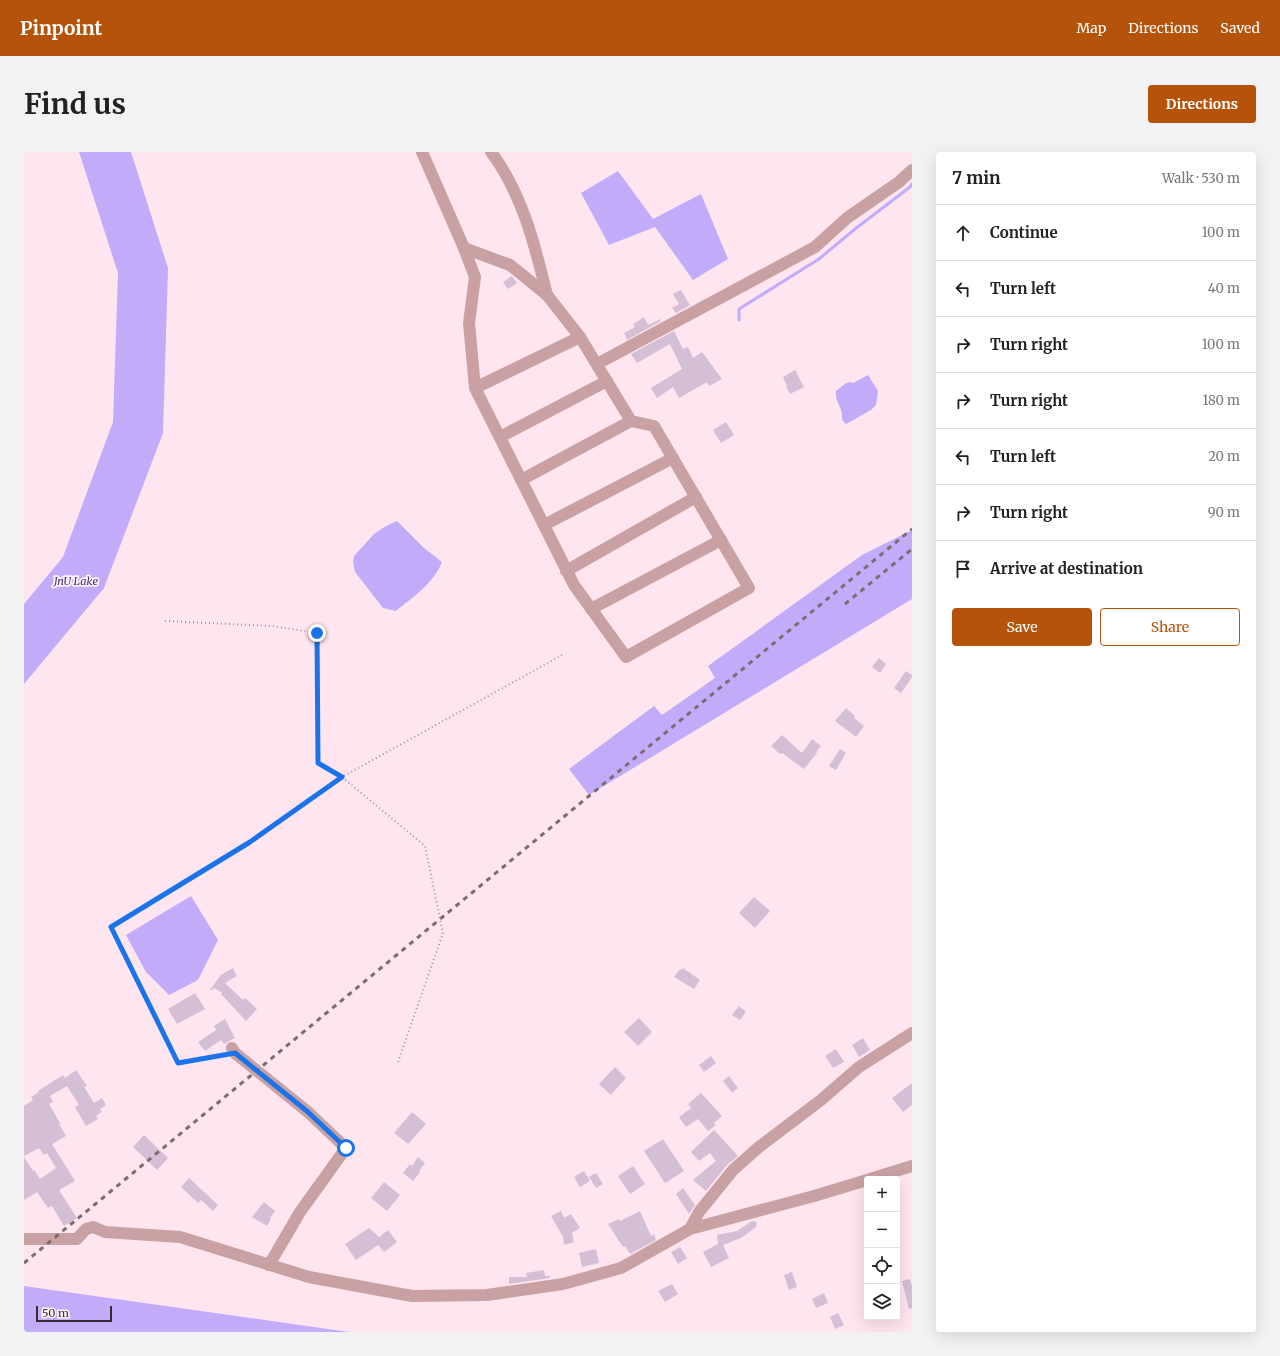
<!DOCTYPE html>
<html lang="en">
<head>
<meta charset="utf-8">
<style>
	:root { --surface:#fff; --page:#f2f2f2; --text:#222; --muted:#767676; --line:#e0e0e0; --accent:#b45309 }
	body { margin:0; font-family:Merriweather,serif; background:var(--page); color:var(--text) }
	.controls { position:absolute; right:12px; bottom:12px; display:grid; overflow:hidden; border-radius:4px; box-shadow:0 4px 16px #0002 }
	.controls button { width:36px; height:36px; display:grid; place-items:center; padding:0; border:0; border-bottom:1px solid var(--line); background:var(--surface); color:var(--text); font:20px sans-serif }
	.scale { position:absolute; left:12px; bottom:10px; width:76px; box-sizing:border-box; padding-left:4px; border:2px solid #372b31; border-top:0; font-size:11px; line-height:14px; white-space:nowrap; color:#372b31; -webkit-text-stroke:3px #fff8fb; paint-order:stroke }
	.stop { position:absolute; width:12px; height:12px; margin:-9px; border:3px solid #1a73e8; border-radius:50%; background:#fff }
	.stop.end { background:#1a73e8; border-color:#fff; box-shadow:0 1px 4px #0008 }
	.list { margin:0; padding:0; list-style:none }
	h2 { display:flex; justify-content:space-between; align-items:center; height:52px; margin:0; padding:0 16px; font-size:17px }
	h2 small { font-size:13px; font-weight:400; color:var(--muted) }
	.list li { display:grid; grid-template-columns:26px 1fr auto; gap:12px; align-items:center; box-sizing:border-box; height:56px; padding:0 16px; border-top:1px solid var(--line) }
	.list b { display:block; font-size:15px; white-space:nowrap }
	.list em { font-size:13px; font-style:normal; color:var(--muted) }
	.actions { display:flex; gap:8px; padding:12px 16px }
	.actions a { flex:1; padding:9px 0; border:1px solid var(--accent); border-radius:4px; text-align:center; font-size:14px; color:var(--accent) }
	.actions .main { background:var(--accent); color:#fff }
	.icon { flex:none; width:22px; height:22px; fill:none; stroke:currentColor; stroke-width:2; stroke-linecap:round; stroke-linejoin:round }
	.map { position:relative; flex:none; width:888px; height:1180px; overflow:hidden; border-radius:4px }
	header { display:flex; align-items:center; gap:24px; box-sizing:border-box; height:56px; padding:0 20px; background:var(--accent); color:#fff }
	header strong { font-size:19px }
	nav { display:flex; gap:22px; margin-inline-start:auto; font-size:14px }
	.intro { display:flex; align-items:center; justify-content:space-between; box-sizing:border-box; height:96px; padding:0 24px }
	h1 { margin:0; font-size:28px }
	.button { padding:10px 18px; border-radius:4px; background:var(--accent); color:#fff; font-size:14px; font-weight:700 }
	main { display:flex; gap:24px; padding:0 24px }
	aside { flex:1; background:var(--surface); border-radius:4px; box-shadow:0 4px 16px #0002 }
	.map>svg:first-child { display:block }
</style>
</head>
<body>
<header>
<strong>Pinpoint</strong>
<nav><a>Map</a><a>Directions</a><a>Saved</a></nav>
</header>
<div class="intro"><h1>Find us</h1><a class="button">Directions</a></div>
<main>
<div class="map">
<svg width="888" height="1180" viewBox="0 0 888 1180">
	<rect width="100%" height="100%" fill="#fee5f0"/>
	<!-- water -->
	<g fill="#c2acf9">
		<path d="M55,0h52l37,116 -5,165 -59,155 -80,96v-80l39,-47 50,-135 5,-149z"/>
		<path d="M594,19l35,48 48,-25 27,65 -35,21 -38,-53 -46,18 -28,-52z"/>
		<path d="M844,223l10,16 -2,14 -5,5 -25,14 -4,-4c2,-12 -7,-16 -6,-29l9,-7 4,-2 4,1z"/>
		<path d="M373,369l27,27 18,14c-8,21 -29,35 -46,49l-13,-3 -28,-36 -2,-10 1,-6 20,-22 12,-8z"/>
		<path d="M888,378v69l-323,196 -20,-26 85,-63 8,9 53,-37 -7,-12 154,-111z"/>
		<path d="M167,744l27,44 -20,40 -29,15 -23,-23 -20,-37z"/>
		<path d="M0,1134l325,46h-325z"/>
	</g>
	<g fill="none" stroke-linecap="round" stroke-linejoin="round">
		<!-- stream -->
		<path stroke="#c2acf9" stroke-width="3" d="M715,168v-11l80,-50 36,-30 55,-42 2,-3"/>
	</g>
	<!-- building -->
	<g fill="#d4bfd6">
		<path d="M488,124l5,7 -9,6 -5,-7z"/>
		<path d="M657,138l9,15 -14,8 -4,-5 7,-4 -6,-10z"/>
		<path d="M620,165l4,8 13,-6v2l-34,19 -3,-7 11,-6 -2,-3z"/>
		<path d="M650,179l9,18 5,-2 5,11 9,-6 20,27 -13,7 -2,-4 -28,16 -6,-11 -16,11 -6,-10 31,-19 -12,-25 -33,19 -6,-9z"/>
		<path d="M771,218l9,17 -14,7 -4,-7 1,-1 -4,-9z"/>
		<path d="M702,270l8,13 -13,8 -8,-13z"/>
		<path d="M855,506l7,6 -6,9 -8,-6z"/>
		<path d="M882,519l6,4v2l-11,16 -7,-5z"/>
		<path d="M822,556l9,8 -1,2 10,8 -8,11 -21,-16z"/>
		<path d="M758,583l20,18 10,-14 9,7 -5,6 1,1 -13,16 -22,-16 -2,1 -9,-8z"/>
		<path d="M816,597l6,4 -10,17 -7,-4z"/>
		<path d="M730,745l16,14 -15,17 -16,-15z"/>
		<path d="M209,816l4,8 -12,7 18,17 2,-2 12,11 -11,12 -25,-27 1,-1 -7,-5 -6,3 12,-16z"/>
		<path d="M659,816l17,12 -6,9 -20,-12 6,-8 1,1z"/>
		<path d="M171,841l10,16 -28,15 -9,-15z"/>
		<path d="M715,854l7,6 -6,8 -8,-5z"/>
		<path d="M615,866l13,14 -14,14 -14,-14z"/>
		<path d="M201,867l10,19 -11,6 -3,-4 -16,11 -7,-9 18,-12 -2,-4z"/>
		<path d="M839,886l7,12 -11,7 -7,-12z"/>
		<path d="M812,897l8,13 -11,6 -8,-12z"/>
		<path d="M687,904l5,7 -12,9 -5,-7z"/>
		<path d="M591,915l11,11 -15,17 -12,-11z"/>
		<path d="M52,918l11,16 -3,1 10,16 8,-5 4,7 -6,4 2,3 -6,4 2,3 -12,7 -11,-19 4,-2 -12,-19 -17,10 3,6 -4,2 11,19 -1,1 7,12 -14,8 23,37 -16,9 18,28 -13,8 -12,-20 -4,2 -11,-16 -13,8v-43l9,14 1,-1 6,9 16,-11 -9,-15 -3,2 -5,-7 -15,8v-50l9,-6 -2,-3 8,-5 -1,-1 25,-16 2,3z"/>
		<path d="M705,924l9,12 -6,5 -9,-12z"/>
		<path d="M888,931v22l-9,7 -11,-14z"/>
		<path d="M677,941l21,23 -8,7 2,2 -8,6 -10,-12 -12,8 -7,-10 12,-9 -3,-4z"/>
		<path d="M388,960l14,12 -18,20 -14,-11z"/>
		<path d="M690,978l24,26 -11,9 -21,26 -13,-11 23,-19 -6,-8 -11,8 -8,-9z"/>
		<path d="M120,983l24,23 -11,12 -24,-23z"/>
		<path d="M639,987l21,32 -19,12 -21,-32z"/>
		<path d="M394,1005l7,6 -6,8 1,1 -7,9 -10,-8 7,-9 2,2z"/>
		<path d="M609,1014l12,18 -15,10 -12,-18z"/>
		<path d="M560,1019l6,10 -10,6 -6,-10z"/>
		<path d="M572,1021l7,11 -7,4 -7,-11z"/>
		<path d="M165,1026l29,27 -5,6 -12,-11 -3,3 -17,-16z"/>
		<path d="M360,1030l16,13 -13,16 -16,-13z"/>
		<path d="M659,1036l12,17 -6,9 -13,-20z"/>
		<path d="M240,1050l11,9 -5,7 1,1 -4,7 -15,-9z"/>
		<path d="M537,1059l3,7 7,-4 9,14 -8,5 2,9 -10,3 -1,-8 -12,-21z"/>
		<path d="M616,1059l11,25 3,-2 2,6 -26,14 -5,-8 -2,1 -15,-23 11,-5 1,2z"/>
		<path d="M728,1069l5,1 -1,5 -15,11 -18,7 6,13 -18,9 -8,-15 15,-8 -1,-9 20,-4z"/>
		<path d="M345,1076l10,9 9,-7 9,12 -13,10 -6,-7 -22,15 -11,-16z"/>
		<path d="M656,1095l7,11 -9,6 -7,-12z"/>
		<path d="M572,1097l3,14 -17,4 -3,-14z"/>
		<path d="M520,1118l1,6h5v2l-41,6v-7h18l-1,-4z"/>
		<path d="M768,1120l5,15 -8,3 -5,-15z"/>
		<path d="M886,1127l2,7v22l-3,1 -7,-28z"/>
		<path d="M648,1132l6,10 -13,8 -7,-11z"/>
		<path d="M800,1141l4,10 -12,5 -4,-9z"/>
		<path d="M814,1161l6,12 -9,4 -5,-12z"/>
	</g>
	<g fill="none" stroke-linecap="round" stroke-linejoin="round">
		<!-- path -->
		<g stroke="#a4919a" stroke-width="2" stroke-dasharray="1 3" stroke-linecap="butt">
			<path d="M141,469l107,5 45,7 2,130 23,14 -92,65 -139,85 67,136 46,-8"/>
			<path d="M374,910l45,-129 -18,-87 -83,-69 222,-123"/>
		</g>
		<!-- minor -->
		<g stroke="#caa1a3" stroke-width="12">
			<path d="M398,0l42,96 46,17 37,30 33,42"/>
			<path d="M467,0c31,41 44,93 56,143"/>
			<path d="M440,96l11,29 -6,46 6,65 99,197 52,72 123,-69 -95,-162 -23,-5 -51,-84 -105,51"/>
			<path d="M573,212l218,-117 32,-29 52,-36 13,-12"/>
			<path d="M476,285l107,-56"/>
			<path d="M497,328l110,-59"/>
			<path d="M520,373l129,-67"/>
			<path d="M542,419l130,-74"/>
			<path d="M567,457l130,-69"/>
			<path d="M208,896l3,5 73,59 38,36 -46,64 -31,53"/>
			<path d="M846,1027l42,-13"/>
			<path d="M666,1077l9,-17 34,-42 26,-23 62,-47 38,-33 53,-34"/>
			<path d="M0,1087h53l9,-10 7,-2 12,5 75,5 129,40 103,19 75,-1 76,-11 58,-16 69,-39 124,-33 53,-16"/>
		</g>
		<!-- rail -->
		<g stroke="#7c6b73" stroke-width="3" stroke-dasharray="5 5" stroke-linecap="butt">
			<path d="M821,452l67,-55"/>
			<path d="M0,1111l888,-734"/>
		</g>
	</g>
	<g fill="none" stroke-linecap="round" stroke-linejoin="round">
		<!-- route -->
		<path stroke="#1a73e8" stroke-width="5" d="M293,481l1,130 24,14 -92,65 -139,85 67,136 57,-10 73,59 38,36"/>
	</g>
	<g text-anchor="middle" stroke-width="3.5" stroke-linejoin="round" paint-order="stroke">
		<!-- water labels -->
		<g font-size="11" font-style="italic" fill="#49267e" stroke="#fff8fb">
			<text x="52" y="433">JnU Lake</text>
		</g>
	</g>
</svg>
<div class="controls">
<button>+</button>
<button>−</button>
<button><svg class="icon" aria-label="locate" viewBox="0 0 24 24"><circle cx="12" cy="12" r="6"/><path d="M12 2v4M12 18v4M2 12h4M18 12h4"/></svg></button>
<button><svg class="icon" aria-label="layers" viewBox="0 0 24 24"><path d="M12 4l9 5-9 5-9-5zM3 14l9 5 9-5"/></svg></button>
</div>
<div class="scale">50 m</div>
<div class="stop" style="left:322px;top:996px"></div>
<div class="stop end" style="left:293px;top:481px"></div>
</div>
<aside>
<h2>7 min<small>Walk · 530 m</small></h2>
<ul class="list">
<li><svg class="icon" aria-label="ahead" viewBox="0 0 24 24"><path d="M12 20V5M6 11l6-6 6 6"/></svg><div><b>Continue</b></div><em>100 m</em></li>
<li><svg class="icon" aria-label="left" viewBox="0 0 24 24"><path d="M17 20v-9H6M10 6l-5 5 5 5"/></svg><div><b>Turn left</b></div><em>40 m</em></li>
<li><svg class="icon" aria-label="right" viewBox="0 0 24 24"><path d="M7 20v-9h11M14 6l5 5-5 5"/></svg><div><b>Turn right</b></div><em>100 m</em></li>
<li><svg class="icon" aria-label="right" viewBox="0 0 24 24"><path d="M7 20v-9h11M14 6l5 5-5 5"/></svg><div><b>Turn right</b></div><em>180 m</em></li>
<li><svg class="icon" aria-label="left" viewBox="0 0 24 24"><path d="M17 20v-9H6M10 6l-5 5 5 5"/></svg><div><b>Turn left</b></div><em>20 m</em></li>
<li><svg class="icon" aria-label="right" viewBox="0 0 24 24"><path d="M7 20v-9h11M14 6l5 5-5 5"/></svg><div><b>Turn right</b></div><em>90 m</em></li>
<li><svg class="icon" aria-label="arrive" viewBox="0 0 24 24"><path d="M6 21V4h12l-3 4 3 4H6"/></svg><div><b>Arrive at destination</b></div></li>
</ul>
<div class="actions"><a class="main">Save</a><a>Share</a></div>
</aside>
</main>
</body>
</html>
